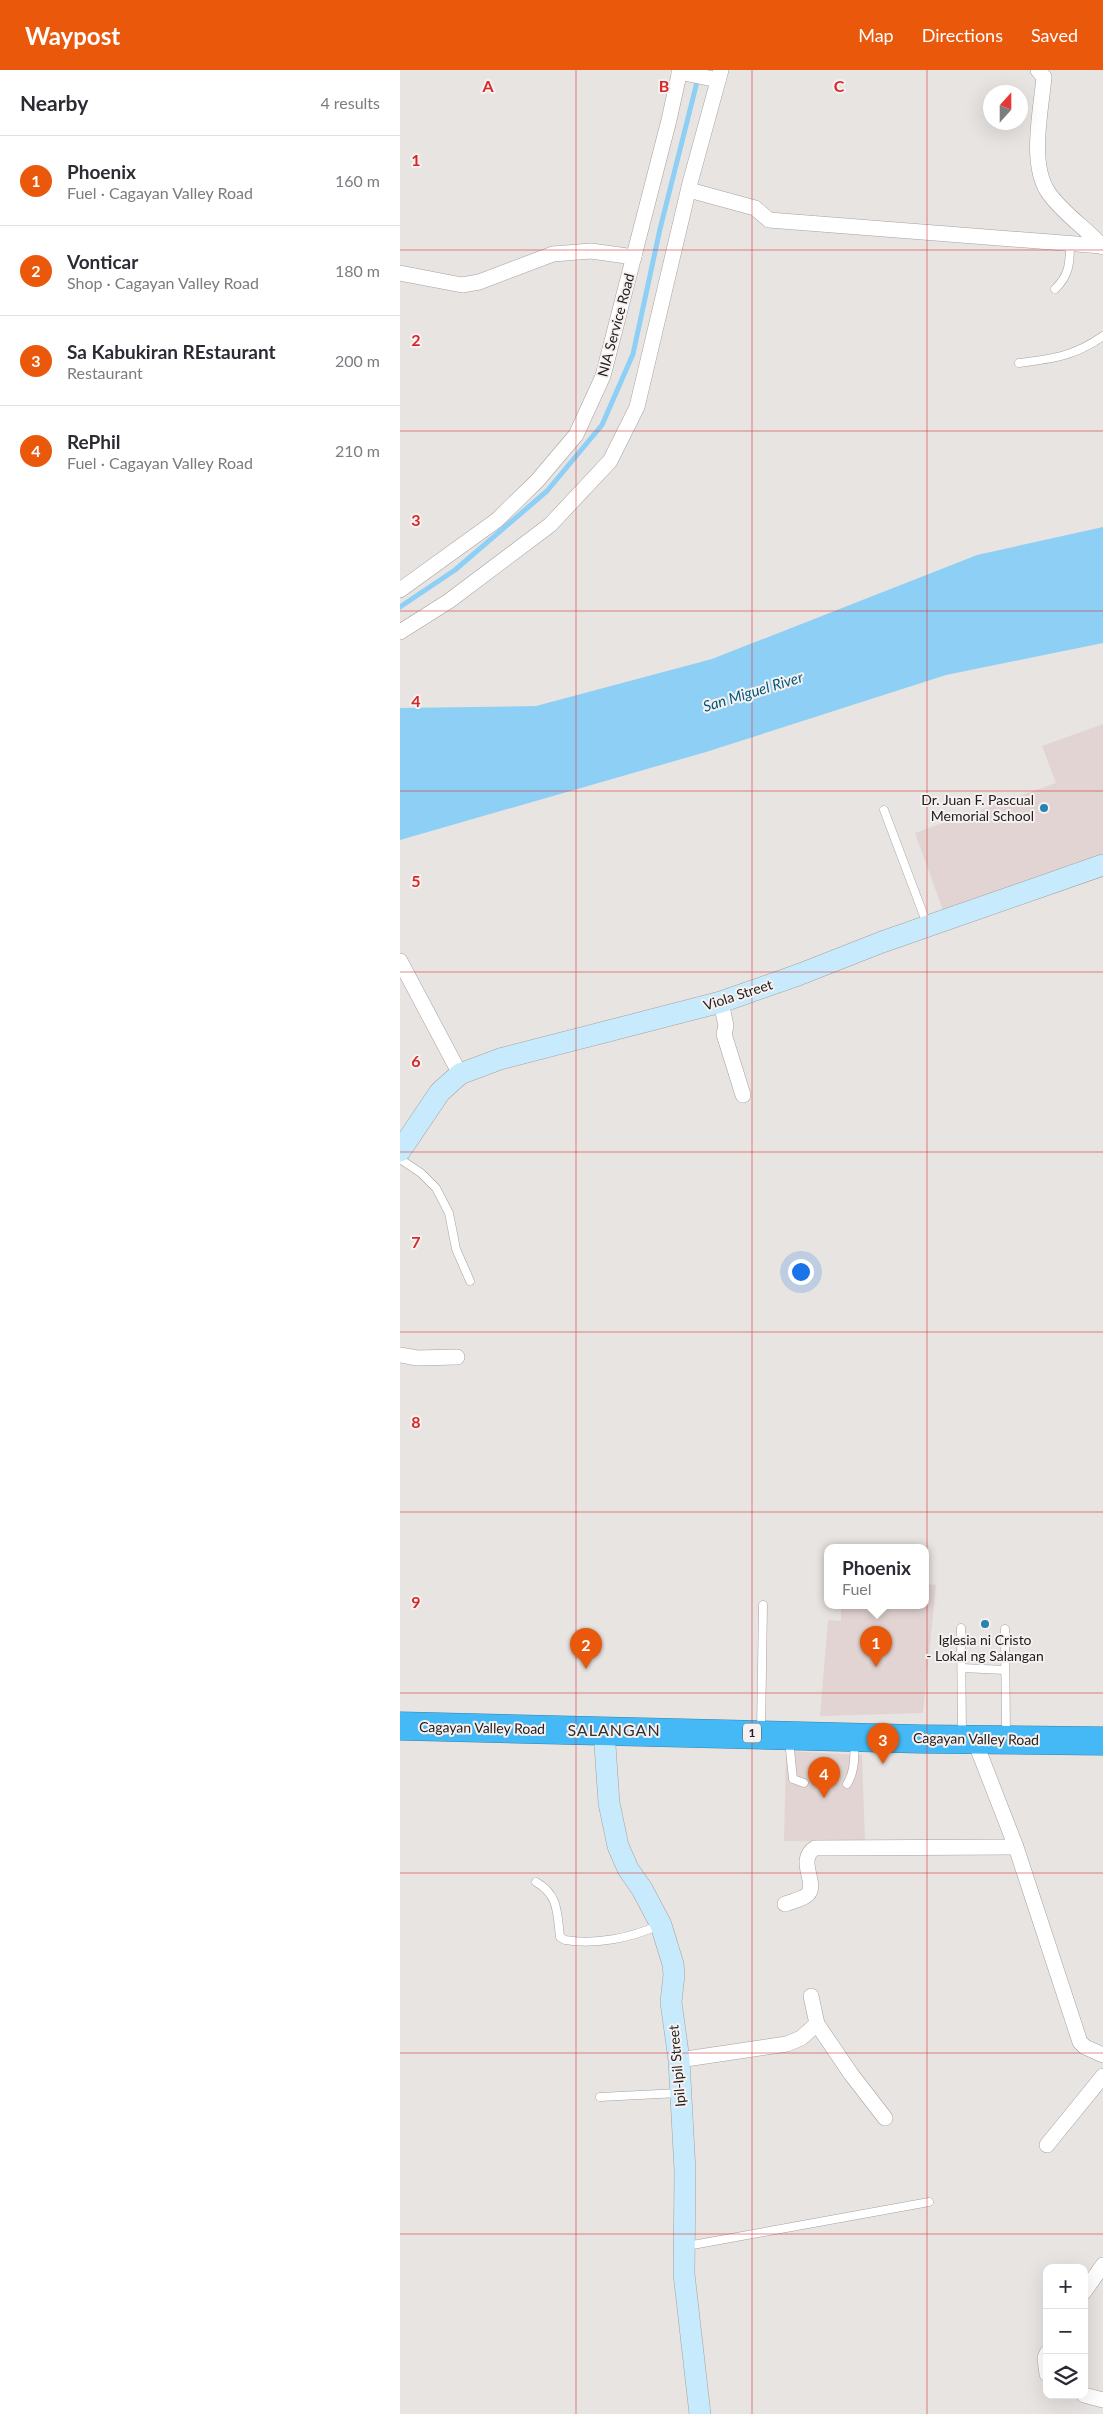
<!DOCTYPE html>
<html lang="en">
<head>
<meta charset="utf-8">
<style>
	:root { --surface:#fff; --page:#f7f7f7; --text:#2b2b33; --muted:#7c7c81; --line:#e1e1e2; --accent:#ea580c }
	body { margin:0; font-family:Lato,sans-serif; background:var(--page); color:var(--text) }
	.controls { position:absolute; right:15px; bottom:15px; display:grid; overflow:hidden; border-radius:10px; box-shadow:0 5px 20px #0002 }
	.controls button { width:45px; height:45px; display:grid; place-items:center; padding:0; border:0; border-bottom:1px solid var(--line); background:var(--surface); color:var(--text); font:25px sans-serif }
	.compass { position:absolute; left:583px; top:15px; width:45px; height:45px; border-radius:50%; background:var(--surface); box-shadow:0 5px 20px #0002; rotate:21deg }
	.you { position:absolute; left:400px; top:1201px; width:18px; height:18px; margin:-12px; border:4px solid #fff; border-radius:50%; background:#1a73e8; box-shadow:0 0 0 8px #1a73e833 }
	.badge { display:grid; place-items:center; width:32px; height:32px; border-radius:50%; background:var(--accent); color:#fff; font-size:16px; font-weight:700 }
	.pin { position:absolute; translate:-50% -41px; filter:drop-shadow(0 1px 2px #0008) }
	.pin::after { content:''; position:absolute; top:26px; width:18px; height:15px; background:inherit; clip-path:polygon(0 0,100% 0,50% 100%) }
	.popup { position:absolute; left:424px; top:1474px; width:105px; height:65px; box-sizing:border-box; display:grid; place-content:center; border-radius:10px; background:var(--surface); filter:drop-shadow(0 1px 4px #0005); font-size:16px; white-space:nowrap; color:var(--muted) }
	.popup b { font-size:19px; color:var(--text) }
	.popup::after { content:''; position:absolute; left:50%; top:100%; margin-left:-10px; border:10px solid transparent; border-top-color:var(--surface) }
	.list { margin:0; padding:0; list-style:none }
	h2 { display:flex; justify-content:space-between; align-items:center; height:65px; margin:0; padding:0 20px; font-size:21px }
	h2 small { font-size:16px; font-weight:400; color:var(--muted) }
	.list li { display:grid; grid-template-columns:32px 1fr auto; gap:15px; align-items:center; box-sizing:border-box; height:90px; padding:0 20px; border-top:1px solid var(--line) }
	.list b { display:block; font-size:19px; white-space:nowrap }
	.list p { margin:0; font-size:16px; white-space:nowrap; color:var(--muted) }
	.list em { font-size:16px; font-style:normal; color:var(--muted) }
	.icon { flex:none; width:28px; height:28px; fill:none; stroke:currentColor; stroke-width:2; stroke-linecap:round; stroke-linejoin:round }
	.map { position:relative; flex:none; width:703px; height:2344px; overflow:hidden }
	header { display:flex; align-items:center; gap:30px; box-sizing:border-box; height:70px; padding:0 25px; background:var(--accent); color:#fff }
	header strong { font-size:24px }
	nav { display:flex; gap:28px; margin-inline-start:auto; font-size:18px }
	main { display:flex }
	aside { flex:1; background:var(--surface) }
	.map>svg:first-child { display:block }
</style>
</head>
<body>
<header>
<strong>Waypost</strong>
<nav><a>Map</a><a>Directions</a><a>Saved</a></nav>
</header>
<main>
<aside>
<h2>Nearby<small>4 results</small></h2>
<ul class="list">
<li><span class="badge">1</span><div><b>Phoenix</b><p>Fuel · Cagayan Valley Road</p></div><em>160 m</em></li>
<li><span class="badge">2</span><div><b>Vonticar</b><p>Shop · Cagayan Valley Road</p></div><em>180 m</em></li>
<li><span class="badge">3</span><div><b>Sa Kabukiran REstaurant</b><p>Restaurant</p></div><em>200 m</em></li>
<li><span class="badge">4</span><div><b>RePhil</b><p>Fuel · Cagayan Valley Road</p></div><em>210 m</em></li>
</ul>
</aside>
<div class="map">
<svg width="703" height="2344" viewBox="0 0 703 2344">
	<rect width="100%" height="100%" fill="#e8e4e2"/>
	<!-- built -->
	<g fill="#e2d4d2">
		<path d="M703,654v136l-160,50 -28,-77 141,-50 -14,-37z"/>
		<path d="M525,1514l11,1 -13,128 -103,3 8,-96 13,1v-15h84z"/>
		<path d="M386,1681l76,4 3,87 -81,-1z"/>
	</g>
	<!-- water -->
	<path fill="#8ecff6" d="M703,457v116l-157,32 -240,77 -306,88v-132l136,-2 176,-47 265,-104z"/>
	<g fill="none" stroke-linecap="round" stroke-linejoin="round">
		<!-- stream -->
		<path stroke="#8ecff6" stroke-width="5" d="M0,537l55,-37 92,-79 55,-66 31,-71 27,-125 38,-151"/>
		<defs>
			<g id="lane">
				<path d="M655,219c14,-13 15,-26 15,-45"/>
				<path d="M619,293c33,-4 56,-7 84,-27"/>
				<path d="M484,740l43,114"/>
				<path d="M0,1089l21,14 15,15 13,25 7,36 14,32"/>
				<path d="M561,1558l1,107"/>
				<path d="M605,1559l1,106"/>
				<path d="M562,1598l43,2"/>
				<path d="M361,1662l2,-127"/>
				<path d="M389,1670l4,39 11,4"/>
				<path d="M447,1714c8,-12 8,-28 7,-41"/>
				<path d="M136,1812c23,13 21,31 24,55l5,3c31,5 66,-2 94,-15"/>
				<path d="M200,2027l79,-4"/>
				<path d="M287,2176l242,-44"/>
			</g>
			<g id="street">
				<path d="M638,0l6,7c-3,34 -15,86 4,115 15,22 38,36 55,55"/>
				<path d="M279,2l39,8"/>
				<path d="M289,120l66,18 14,12 333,26"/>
				<path d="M0,203l62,12 17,-3 74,-28 38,-3 43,6"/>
				<path d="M0,520l97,-70 40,-39 39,-46 27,-59 66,-256 11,-50"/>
				<path d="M0,562l49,-31 101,-76 60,-64 27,-54 53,-224 31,-113"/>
				<path d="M0,891l60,113"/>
				<path d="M321,932l5,24 -2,8 19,61"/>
				<path d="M0,1285l17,3 40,-1"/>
				<path d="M574,1669l42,108 64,195 5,5 18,8"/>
				<path d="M385,1834c7,-3 19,-5 23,-10 10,-11 -12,-34 7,-46l201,-1"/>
				<path d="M411,1926l6,28"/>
				<path d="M279,1990l108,-16 14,-6 16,-14 34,50 34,44"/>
				<path d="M647,2075l56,-69"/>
				<path d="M684,2222l19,-27"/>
				<path d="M647,2283l-2,5 2,16"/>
				<path d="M684,2325l19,5"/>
			</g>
			<g id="secondary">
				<path d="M0,1081l40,-59 20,-18 40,-15 221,-57 77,-27 84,-33 221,-77"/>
				<path d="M204,1661l5,72 9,43 10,23 14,20 19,36 12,39 1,11 -3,27 8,58 6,111 -1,103 16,140"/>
			</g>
			<path id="highway" d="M0,1656l521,13 182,2"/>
		</defs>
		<!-- lane casing -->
		<use href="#lane" stroke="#a6a1a0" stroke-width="9"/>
		<!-- street casing -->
		<use href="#street" stroke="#a6a1a0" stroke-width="16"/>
		<!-- secondary casing -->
		<use href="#secondary" stroke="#a6a1a0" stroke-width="22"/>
		<!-- highway casing -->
		<use href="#highway" stroke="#3883aa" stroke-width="29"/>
		<!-- lane -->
		<use href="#lane" stroke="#fff" stroke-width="8"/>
		<!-- street -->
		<use href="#street" stroke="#fff" stroke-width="15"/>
		<!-- secondary -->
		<use href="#secondary" stroke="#c7eafc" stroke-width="21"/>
		<!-- highway -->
		<use href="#highway" stroke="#44b9f5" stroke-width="28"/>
	</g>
	<!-- grid -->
	<path fill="none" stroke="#d62828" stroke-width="1" stroke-opacity="0.55" d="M176,0v2344M352,0v2344M527,0v2344M0,180h703M0,361h703M0,541h703M0,721h703M0,902h703M0,1082h703M0,1262h703M0,1442h703M0,1623h703M0,1803h703M0,1983h703M0,2164h703"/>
	<!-- markers -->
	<g fill="#2783b0" stroke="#f6f1f0" stroke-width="2">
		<circle cx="644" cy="738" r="5"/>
		<circle cx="585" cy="1554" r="5"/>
	</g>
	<g text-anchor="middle" stroke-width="4" stroke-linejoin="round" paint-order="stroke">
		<!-- shield labels -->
		<rect fill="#f6f1f0" stroke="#625f5e" stroke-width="1" x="343" y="1653.5" width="18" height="19" rx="4"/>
		<g font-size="12" font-weight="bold" fill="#222020">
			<text x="352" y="1667">1</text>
		</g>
		<!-- street labels -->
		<g font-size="14" fill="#222020" stroke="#f6f1f0">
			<text transform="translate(216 255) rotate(-75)" y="5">NIA Service Road</text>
			<text transform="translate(338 925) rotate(-18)" y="5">Viola Street</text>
			<text transform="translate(82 1658) rotate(1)" y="5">Cagayan Valley Road</text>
			<text transform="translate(576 1669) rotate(1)" y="5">Cagayan Valley Road</text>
			<text transform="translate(277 1996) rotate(-95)" y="5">Ipil-Ipil Street</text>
		</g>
		<!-- poi labels -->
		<g font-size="14" fill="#222020" stroke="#f6f1f0" text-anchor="end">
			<text x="634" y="735">Dr. Juan F. Pascual<tspan x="634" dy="16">Memorial School</tspan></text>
			<text x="585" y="1575" text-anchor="middle">Iglesia ni Cristo<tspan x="585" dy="16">- Lokal ng Salangan</tspan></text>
		</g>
		<!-- water labels -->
		<g font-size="15" font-style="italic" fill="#00587d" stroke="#f6f1f0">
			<text transform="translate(353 622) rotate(-17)" y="5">San Miguel River</text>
		</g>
		<!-- quarter labels -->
		<g font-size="16" letter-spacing="1" fill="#312e2d" stroke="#f6f1f0">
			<text x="214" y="1666">SALANGAN</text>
		</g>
	</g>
	<g font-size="16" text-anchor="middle" font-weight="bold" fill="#d62828" stroke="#f6f1f0" stroke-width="4" stroke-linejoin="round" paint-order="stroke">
		<text x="88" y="22">A</text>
		<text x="264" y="22">B</text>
		<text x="439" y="22">C</text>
		<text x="16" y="96">1</text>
		<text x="16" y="276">2</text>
		<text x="16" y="456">3</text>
		<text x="16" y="637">4</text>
		<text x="16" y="817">5</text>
		<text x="16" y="997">6</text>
		<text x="16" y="1178">7</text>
		<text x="16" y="1358">8</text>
		<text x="16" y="1538">9</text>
	</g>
</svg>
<div class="controls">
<button>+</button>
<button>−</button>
<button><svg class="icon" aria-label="layers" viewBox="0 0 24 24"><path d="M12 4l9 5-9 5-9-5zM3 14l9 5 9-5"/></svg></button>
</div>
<svg class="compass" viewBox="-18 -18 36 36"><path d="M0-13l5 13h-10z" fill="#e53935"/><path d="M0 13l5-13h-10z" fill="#7c7c81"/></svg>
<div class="you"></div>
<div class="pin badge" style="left:476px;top:1597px">1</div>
<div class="popup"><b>Phoenix</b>Fuel</div>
<div class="pin badge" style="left:186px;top:1599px">2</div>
<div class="pin badge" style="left:483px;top:1694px">3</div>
<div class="pin badge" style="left:424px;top:1728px">4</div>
</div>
</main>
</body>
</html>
